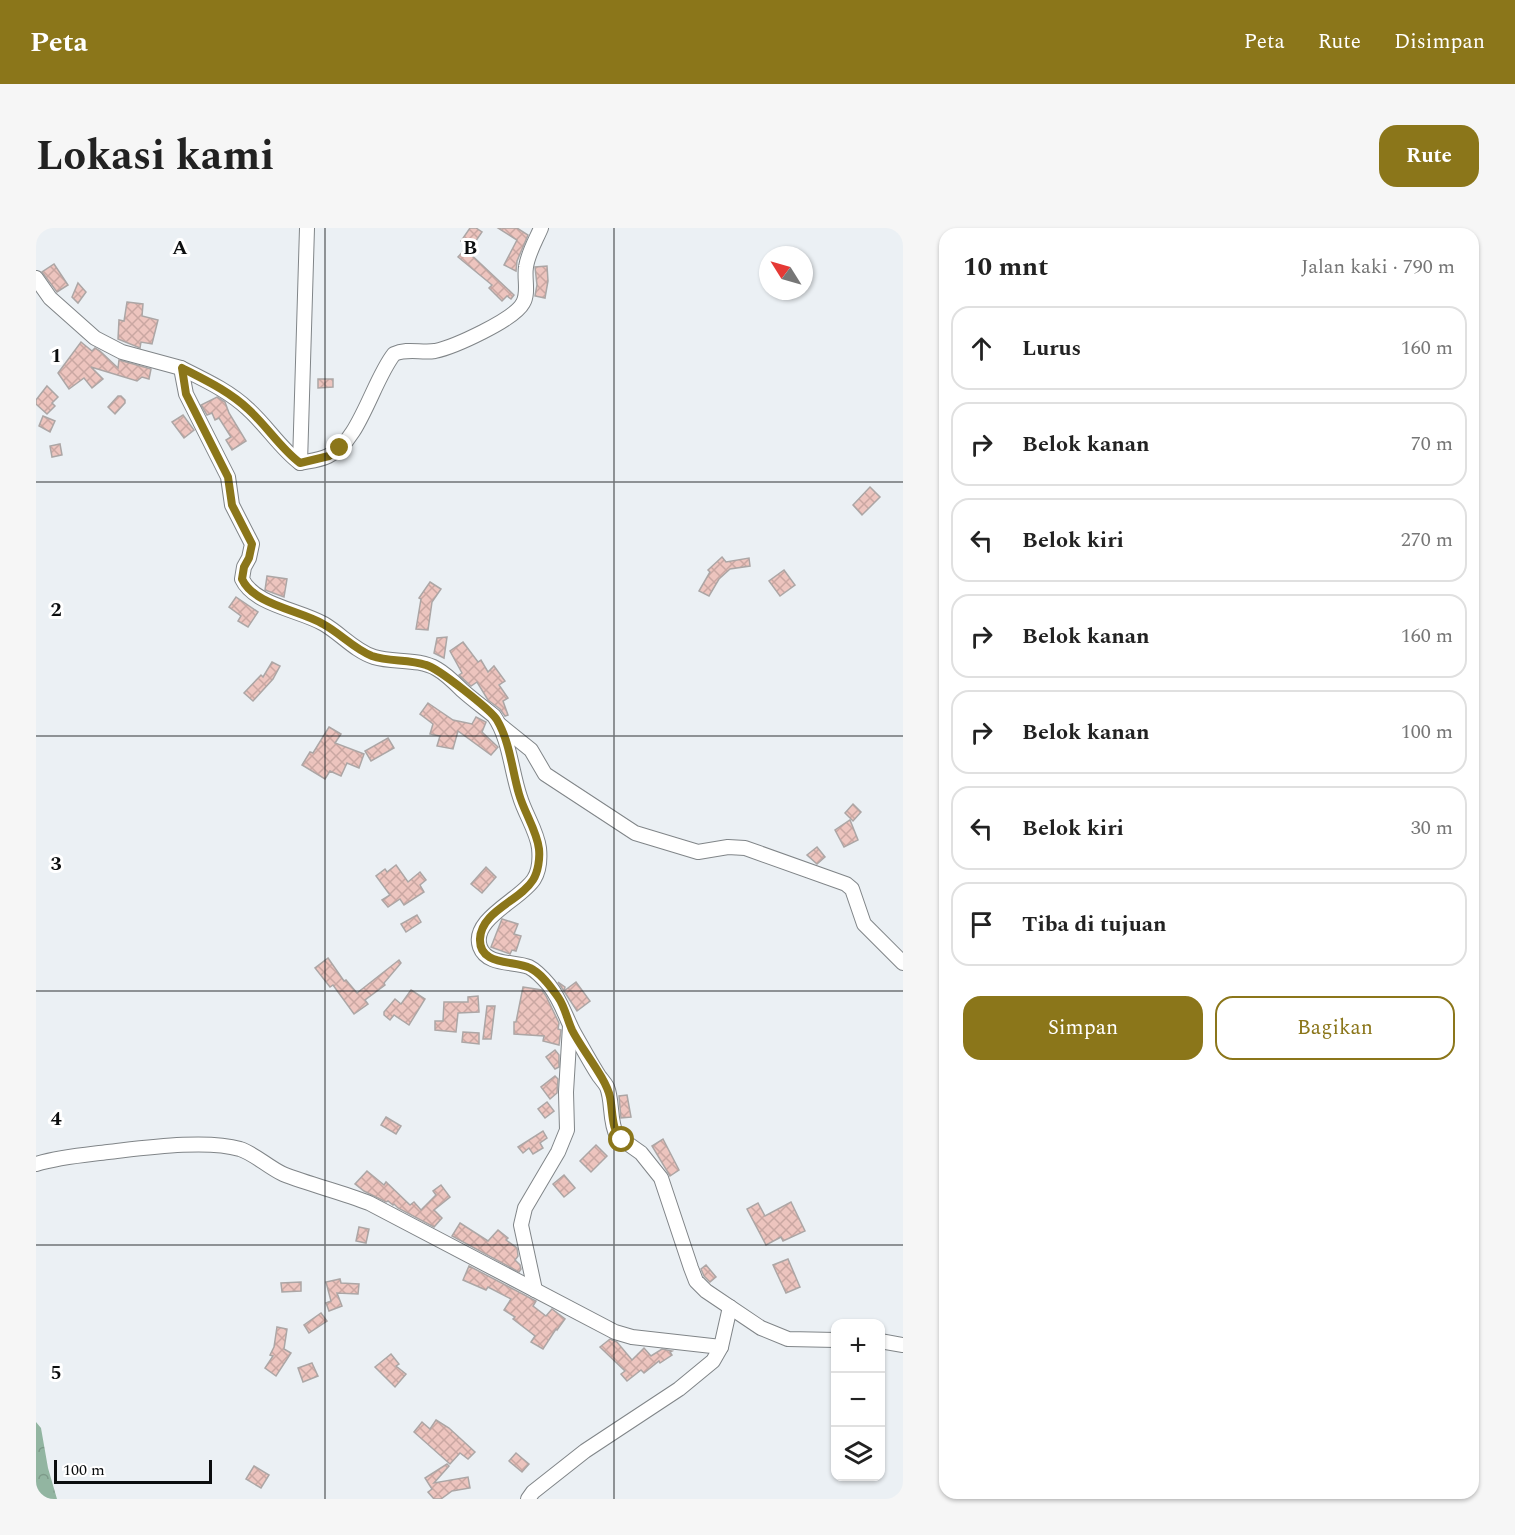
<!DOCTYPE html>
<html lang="id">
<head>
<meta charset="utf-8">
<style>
	:root { --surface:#fff; --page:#f6f6f6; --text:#222; --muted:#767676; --line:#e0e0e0; --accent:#8b761a }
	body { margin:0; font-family:Spectral,serif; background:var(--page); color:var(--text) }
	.controls { position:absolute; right:18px; bottom:18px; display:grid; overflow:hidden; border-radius:12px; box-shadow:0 2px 4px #0004 }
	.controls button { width:54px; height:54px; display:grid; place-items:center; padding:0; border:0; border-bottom:2px solid var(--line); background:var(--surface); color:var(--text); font:30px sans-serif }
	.compass { position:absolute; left:723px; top:18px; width:54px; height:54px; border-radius:50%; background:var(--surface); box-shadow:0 2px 4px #0004; rotate:307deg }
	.scale { position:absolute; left:18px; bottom:15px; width:158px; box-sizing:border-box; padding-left:6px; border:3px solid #0b0d0e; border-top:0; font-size:16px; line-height:21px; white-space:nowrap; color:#0b0d0e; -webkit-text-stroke:4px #fff; paint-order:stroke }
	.stop { position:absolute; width:18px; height:18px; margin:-14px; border:4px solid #8b761a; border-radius:50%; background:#fff }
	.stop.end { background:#8b761a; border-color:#fff; box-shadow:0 2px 6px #0008 }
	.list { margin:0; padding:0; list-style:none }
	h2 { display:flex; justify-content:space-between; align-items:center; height:78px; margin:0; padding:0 24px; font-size:26px }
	h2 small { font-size:20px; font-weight:400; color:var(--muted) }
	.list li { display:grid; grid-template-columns:39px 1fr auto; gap:18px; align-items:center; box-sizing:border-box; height:84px; margin:0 12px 12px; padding:0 12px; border:2px solid var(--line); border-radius:18px }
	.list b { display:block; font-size:22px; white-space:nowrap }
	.list em { font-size:20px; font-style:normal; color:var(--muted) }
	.actions { display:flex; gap:12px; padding:18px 24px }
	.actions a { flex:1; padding:14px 0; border:2px solid var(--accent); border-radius:18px; text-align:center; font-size:21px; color:var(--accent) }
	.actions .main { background:var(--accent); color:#fff }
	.icon { flex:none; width:33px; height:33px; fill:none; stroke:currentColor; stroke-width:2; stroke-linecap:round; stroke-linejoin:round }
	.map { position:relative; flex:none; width:867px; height:1271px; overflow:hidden; border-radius:18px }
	header { display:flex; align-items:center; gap:36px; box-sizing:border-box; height:84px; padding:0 30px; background:var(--accent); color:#fff }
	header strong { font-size:28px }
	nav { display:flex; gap:33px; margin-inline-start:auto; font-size:21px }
	.intro { display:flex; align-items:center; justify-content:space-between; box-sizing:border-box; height:144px; padding:0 36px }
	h1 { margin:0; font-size:42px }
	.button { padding:15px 27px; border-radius:18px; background:var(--accent); color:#fff; font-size:21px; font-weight:700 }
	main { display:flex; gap:36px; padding:0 36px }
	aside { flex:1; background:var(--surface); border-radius:18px; box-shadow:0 2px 4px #0004 }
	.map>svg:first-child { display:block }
</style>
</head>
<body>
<header>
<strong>Peta</strong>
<nav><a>Peta</a><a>Rute</a><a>Disimpan</a></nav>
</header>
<div class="intro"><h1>Lokasi kami</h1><a class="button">Rute</a></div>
<main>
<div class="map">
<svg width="867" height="1271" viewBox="0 0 867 1271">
	<defs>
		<pattern id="forest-crowns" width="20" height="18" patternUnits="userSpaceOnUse" patternTransform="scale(1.5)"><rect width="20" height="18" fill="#92b5a1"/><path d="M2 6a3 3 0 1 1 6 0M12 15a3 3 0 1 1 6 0" fill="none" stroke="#7d9a89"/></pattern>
		<pattern id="building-cross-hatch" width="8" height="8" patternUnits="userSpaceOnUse" patternTransform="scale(1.5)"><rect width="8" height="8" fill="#edc4be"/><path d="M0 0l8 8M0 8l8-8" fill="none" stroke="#caa7a2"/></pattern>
	</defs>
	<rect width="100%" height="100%" fill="#ebf0f4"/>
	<!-- forest -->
	<path fill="url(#forest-crowns)" d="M0,1194l5,6 7,40 9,31h-21z"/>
	<!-- building -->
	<g fill="url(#building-cross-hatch)" stroke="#aca6a5" stroke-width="1.5">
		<path d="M434,0h6l6,4 -11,16 -10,-7z"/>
		<path d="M462,0h19l11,7 -11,26 -1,10 -12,-6 13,-25z"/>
		<path d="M429,21l49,46 -3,4 -4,-3 -5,5 -13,-13 3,-3 -34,-28z"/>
		<path d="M18,36l14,21 -11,7 -15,-20z"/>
		<path d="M511,38l1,15 -3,17 -10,-2 2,-11 -2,-18z"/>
		<path d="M42,55l8,9 -8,11 -6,-6z"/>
		<path d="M91,74l16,2 -1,12 16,4 -6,24 -11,-2 -1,6 -22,-9 1,-19 5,1z"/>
		<path d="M45,114l11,9 3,-3 5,3 18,17 1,-8 32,9 -2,10 -7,-2 -5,4 -46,-14 12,12 -11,9 -8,-10 -15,11 -11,-16z"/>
		<path d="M282,151h15v8l-15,1z"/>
		<path d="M11,158l11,11 -6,6 3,3 -8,8 -11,-10v-4z"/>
		<path d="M82,168h3l4,4v3l-10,11 -7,-7z"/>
		<path d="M181,169l8,5 4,11 17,28 -14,9 -6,-10 5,-3 -12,-19 -4,2 -3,-7 -5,2 -6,-10z"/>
		<path d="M147,187l11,15 -10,8 -12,-16z"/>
		<path d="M7,188l12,5 -5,11 -11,-6z"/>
		<path d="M24,216l2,11 -10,2 -2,-11z"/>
		<path d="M834,259l10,10 -18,18 -9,-10z"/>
		<path d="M686,329l4,5 23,-4 1,8 -20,3 -11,10 -10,17 -10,-5 11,-19 -2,-2z"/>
		<path d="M748,342l11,15 -15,11 -11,-15z"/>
		<path d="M231,348l20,3 -3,18 -19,-7z"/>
		<path d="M394,354l11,7 -9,13 -4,28 -12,-1 5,-30 -2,-1z"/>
		<path d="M200,369l22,15 -10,15 -10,-6 3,-5 -12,-9z"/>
		<path d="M411,409l-3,21 -10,-5 3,-15z"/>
		<path d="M427,414l15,20 3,-2 7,12 6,-6 11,15 -6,4 9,13 -5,3 5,14 -3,1 -5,-7 -12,-9 -11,-18 -6,4 -12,-11 3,-2 -12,-22z"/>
		<path d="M236,434l8,4 -7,13 -20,22 -9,-8 17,-18 2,2z"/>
		<path d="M392,475l25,17 19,4 4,-7 10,5 -4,10 16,15 -7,8 -33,-24 -5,18 -16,-3 3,-10 -10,-2 3,-10 -13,-10z"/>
		<path d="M293,499l12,7 -6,9 29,11 -5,14 -12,-5 -6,13 -11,-5 -5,8 -23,-14 8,-13 3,1z"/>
		<path d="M352,510l6,10 -23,13 -6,-10z"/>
		<path d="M817,576l8,8 -8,9 -8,-8z"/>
		<path d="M814,592l8,20 -14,7 -9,-17z"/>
		<path d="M781,619l8,10 -8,7 -10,-9z"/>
		<path d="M360,637l12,17 12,-10 6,8 -6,5 4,7 -20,13 -4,-6 -12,8 -6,-7 8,-5 -14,-19 9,-7 2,3z"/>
		<path d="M450,639l10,10 -14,16 -11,-9z"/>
		<path d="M381,687l4,7 -15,10 -5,-8z"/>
		<path d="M466,691l16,5 -4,10 7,2 -5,15 -4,-1 -2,4 -19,-7z"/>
		<path d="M292,730l16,23 2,-1 11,13 42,-33 2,3 -17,20 1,2 -20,15 3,4 -14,10 -21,-29 -3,2 -15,-19z"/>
		<path d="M522,754l7,5 -1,4 12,-9 14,19 -13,10z"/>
		<path d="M487,759l19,3 4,6 13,27 -1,6 3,1 -2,15 -16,-4 1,-5 -30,-2v-12h2z"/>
		<path d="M375,762l14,9 -16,26 -15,-10 -4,5 -6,-5v-3l11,-13 6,5z"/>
		<path d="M442,768l1,16 -21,1 -2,19 -21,-2v-9h8l1,-19h24v-5z"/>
		<path d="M451,778h8l-4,33h-8z"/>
		<path d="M427,804l16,1v11l-17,-2z"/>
		<path d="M519,822l4,5v12l-4,2 -9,-12z"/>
		<path d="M519,848l3,3 -1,14 -7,6 -9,-12z"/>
		<path d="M591,867l4,22 -10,1 -2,-22z"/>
		<path d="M511,874l7,9 -9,7 -7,-9z"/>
		<path d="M350,889l15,9 -5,8 -15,-9z"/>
		<path d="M507,903l4,7 -7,5 3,5 -10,6 -4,-6 -6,5 -5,-6z"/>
		<path d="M627,911l16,31 -9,6 -18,-30z"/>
		<path d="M560,917l11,11 -16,16 -11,-11z"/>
		<path d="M331,943l17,14 2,-3 24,23 4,-3 7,8 15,-15 -3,-4 8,-6 9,12 -16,13 8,8 -8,9 -36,-19 -4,-4 -1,1 -5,-4 -2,1 -22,-11 -9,-7z"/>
		<path d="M528,947l11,13 -11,9 -11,-13z"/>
		<path d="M755,974l14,29 -22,10 -2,-4 -15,8 -19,-36 11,-6 7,13z"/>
		<path d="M424,995l28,18 10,-11 10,8 -2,2 11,8 1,8 -3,4 5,5 1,4 -2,3 -67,-36z"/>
		<path d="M323,999l10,2 -3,14 -10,-2z"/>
		<path d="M752,1031l12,28 -14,6 -13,-28z"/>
		<path d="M670,1037l10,12 -6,5 -6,-6 -3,-7z"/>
		<path d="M433,1038l67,35 -3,5 13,10 6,-7 13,10 -8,11 -1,-1 -13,20 -12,-7 4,-6 -22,-17 2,-2 -11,-7 7,-11 -23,-12 -2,3 -23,-10z"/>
		<path d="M304,1051l1,4 18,1 -1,10 -21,-1 5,13 -13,5 -3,-8 5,-2 -5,-19z"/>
		<path d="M265,1054v9l-19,1 -1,-9z"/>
		<path d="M285,1085l6,8 -18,12 -5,-8z"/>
		<path d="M241,1099l10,2 -3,20 7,4 -15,23 -11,-8 8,-12 -3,-1 4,-8z"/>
		<path d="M574,1111l7,3 15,18 12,-12 7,8 11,-7 10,2 -2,1 2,3 -12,8 -1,-2 -15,12 -3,-3 -14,11 -6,-7 4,-3 -25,-24z"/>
		<path d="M355,1126l8,10 -3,2 10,8 -11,13 -20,-20z"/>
		<path d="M276,1135l6,13 -15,6 -5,-14z"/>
		<path d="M400,1192l13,8 26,24 -7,7 -8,-6 -10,11 -36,-32 8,-10 8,7z"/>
		<path d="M480,1225l13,11 -7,8 -13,-11z"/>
		<path d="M411,1236l2,2 -15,17 34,-6 2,11 -18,3 -11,8h-7l-6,-7 4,-3 -7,-11z"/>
		<path d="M218,1238l15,9 -8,13 -15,-9z"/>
	</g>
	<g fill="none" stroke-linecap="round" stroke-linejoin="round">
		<defs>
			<g id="minor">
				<path d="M0,50l14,20 45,40 27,14 59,16 5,26 42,83 4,28 20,39 -3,14 -5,9 -2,12c12,26 58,31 82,45 17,10 31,27 50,33 20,6 44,1 63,12 9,5 17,13 25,21 10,9 21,17 32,26 16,23 17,55 26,81 5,17 17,34 19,51 1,10 0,23 -5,31 -12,20 -64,40 -54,68 7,19 34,14 49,20 8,4 14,11 20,18 12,15 16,31 25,48 8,14 16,29 25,43 3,4 6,7 8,11 6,15 2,34 10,49l24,17 20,25 30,90 5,13 10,10 55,37 27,11 48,1"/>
				<path d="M145,140c24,12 48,23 67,41 19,17 32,39 52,54 10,-2 20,-3 28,-7 31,-13 45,-76 66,-102 13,-6 27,-1 41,-3 19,-4 79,-31 88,-48 6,-10 1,-25 3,-36 2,-14 10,-27 15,-39"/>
				<path d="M264,235l7,-235"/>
				<path d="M464,497l31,25 14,24 90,59 63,19 30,-5 17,1 101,36 6,5 12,35 39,39"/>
				<path d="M0,936c23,-7 48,-9 72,-12 36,-4 98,-13 132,-3 15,5 28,18 43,25 28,11 58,18 86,29l246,129 17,5 89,10"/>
				<path d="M499,1062l-14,-65 4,-17 33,-56 9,-22 -1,-38 4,-66"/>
				<path d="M844,1113l23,4"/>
				<path d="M492,1271l5,-7 52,-41 94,-62 34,-28 8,-14 9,-40"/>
			</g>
		</defs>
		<!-- minor casing -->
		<use href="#minor" stroke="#808588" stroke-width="16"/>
		<!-- minor -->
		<use href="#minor" stroke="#fff" stroke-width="14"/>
	</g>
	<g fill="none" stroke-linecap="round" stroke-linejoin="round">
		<!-- route -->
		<path stroke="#8b761a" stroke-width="8" d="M304,220l-11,8 -29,7c-20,-15 -33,-37 -52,-54 -19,-18 -43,-29 -66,-41l4,26 42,83 4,28 20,39 -3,14 -5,9 -2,12c12,26 57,31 81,45 17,9 31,25 49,32 17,6 36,3 54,9 12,3 65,45 71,55 13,22 15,50 22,74 5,18 18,37 20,55 1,10 -1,23 -6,31 -13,21 -52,31 -53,59 -1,27 34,21 50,29 11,5 21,19 28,29 7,10 9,22 14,33 10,20 34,48 38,67 3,14 1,33 12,43"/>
	</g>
	<!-- grid -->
	<path fill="none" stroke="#0b0d0e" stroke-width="1.5" stroke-opacity="0.55" d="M289,0v1271M578,0v1271M0,254h867M0,508h867M0,763h867M0,1017h867"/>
	<g font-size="20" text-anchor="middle" font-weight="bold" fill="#0b0d0e" stroke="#fff" stroke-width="6" stroke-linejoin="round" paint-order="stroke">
		<text x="144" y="26">A</text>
		<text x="434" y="26">B</text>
		<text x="20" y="134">1</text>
		<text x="20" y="388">2</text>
		<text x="20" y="642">3</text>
		<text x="20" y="897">4</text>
		<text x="20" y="1151">5</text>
	</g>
</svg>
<div class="controls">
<button>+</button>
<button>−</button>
<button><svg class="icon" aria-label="layers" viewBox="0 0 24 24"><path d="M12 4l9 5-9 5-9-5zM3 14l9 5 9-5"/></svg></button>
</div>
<svg class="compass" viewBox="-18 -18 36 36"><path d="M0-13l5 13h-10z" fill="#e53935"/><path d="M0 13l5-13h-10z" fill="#767676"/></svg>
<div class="scale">100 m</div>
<div class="stop" style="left:586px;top:912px"></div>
<div class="stop end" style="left:304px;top:220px"></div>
</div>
<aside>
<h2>10 mnt<small>Jalan kaki · 790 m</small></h2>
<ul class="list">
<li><svg class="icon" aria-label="ahead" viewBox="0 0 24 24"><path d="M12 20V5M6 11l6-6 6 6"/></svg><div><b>Lurus</b></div><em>160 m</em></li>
<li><svg class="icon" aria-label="right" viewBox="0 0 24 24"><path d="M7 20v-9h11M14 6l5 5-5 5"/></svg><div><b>Belok kanan</b></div><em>70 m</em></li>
<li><svg class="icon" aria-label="left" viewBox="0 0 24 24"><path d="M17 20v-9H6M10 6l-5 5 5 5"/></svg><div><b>Belok kiri</b></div><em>270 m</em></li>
<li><svg class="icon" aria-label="right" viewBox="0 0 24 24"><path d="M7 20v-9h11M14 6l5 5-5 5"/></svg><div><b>Belok kanan</b></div><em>160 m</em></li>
<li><svg class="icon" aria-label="right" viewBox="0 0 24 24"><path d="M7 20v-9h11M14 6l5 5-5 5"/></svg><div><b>Belok kanan</b></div><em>100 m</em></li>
<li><svg class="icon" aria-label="left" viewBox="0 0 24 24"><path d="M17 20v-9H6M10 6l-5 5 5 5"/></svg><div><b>Belok kiri</b></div><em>30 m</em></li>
<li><svg class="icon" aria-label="arrive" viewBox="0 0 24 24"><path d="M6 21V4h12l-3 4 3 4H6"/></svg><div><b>Tiba di tujuan</b></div></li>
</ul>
<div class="actions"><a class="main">Simpan</a><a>Bagikan</a></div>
</aside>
</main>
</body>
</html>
